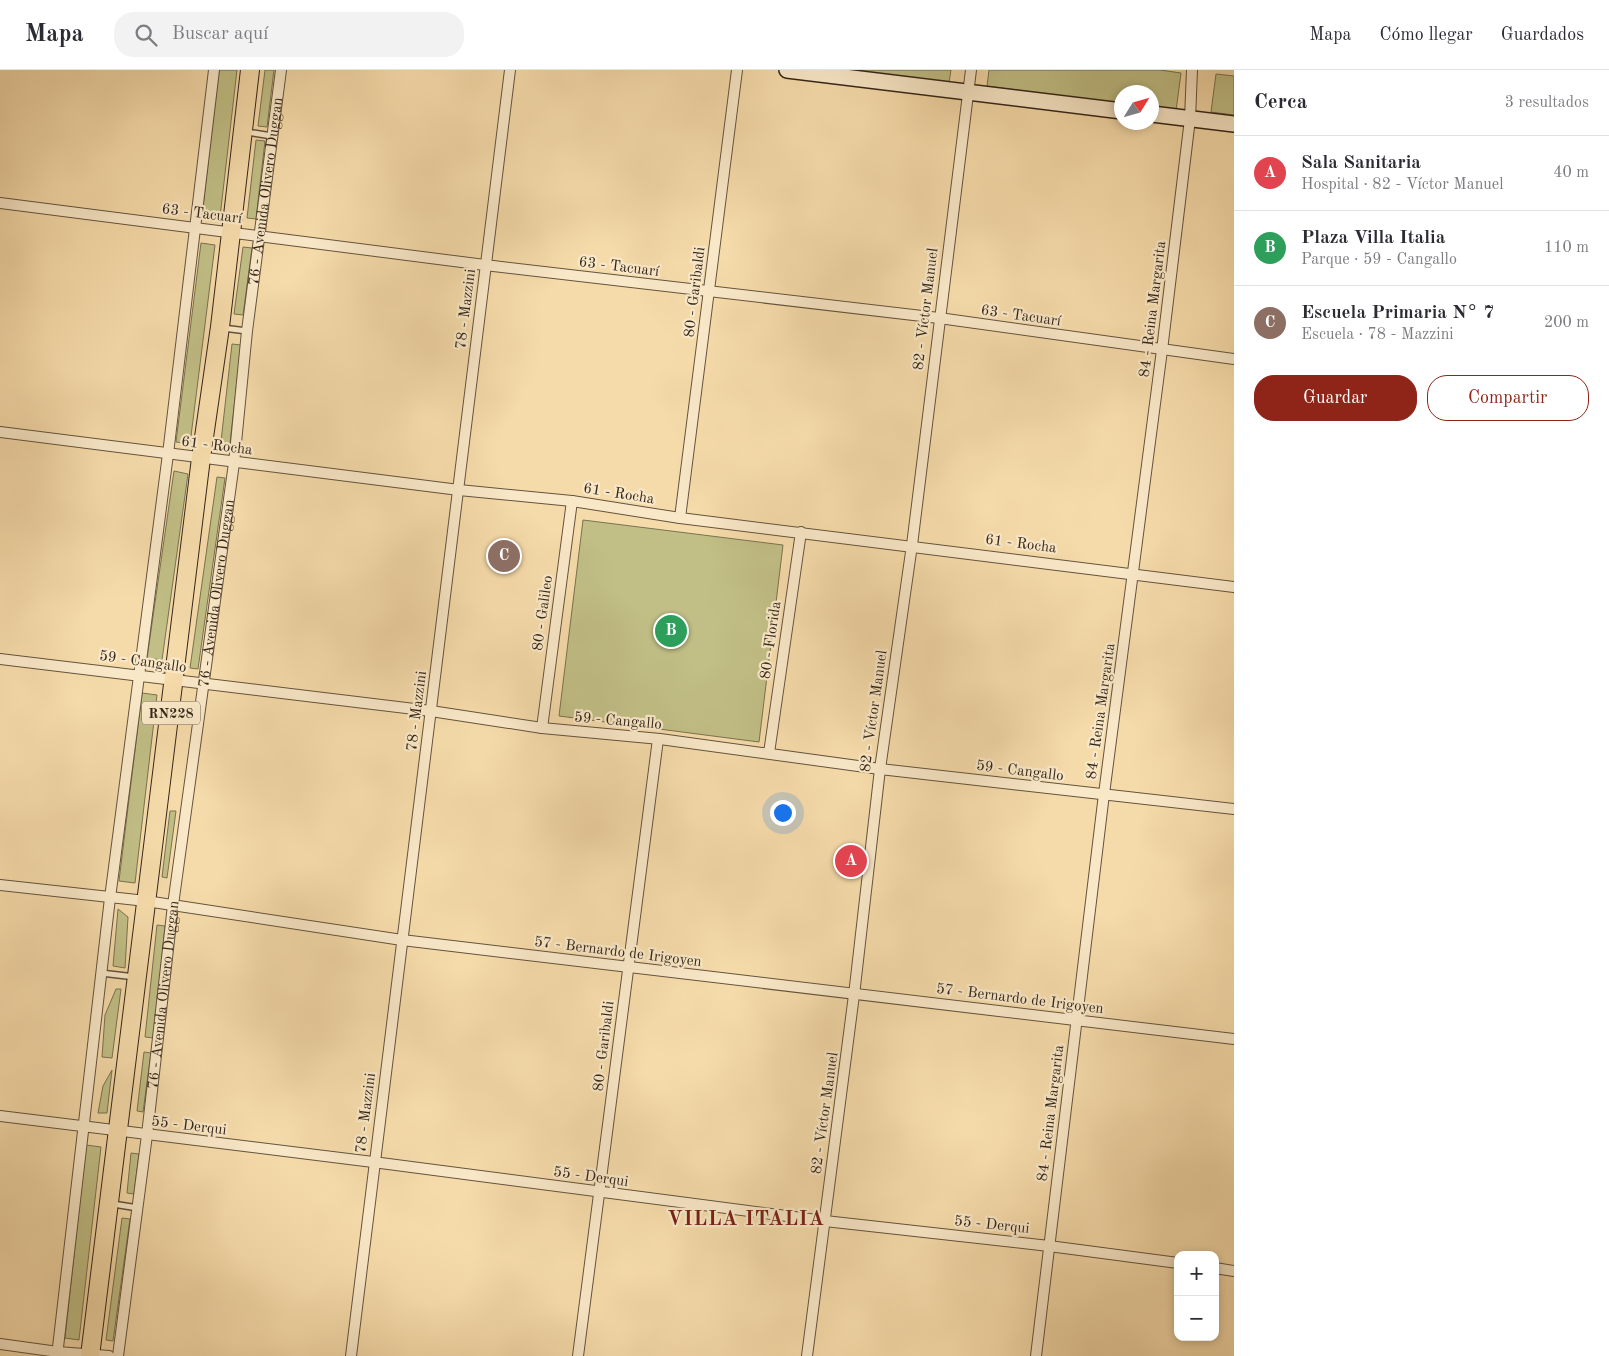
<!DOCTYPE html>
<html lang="es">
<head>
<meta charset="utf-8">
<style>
	:root { --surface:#fff; --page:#f2f2f3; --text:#2b2b33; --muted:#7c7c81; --line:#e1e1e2; --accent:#8f2418 }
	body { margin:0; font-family:"Old Standard TT",serif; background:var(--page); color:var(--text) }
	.controls { position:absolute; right:15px; bottom:15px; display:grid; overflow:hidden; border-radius:10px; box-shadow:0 2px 8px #0003 }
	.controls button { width:45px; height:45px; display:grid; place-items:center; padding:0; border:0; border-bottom:1px solid var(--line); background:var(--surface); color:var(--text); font:25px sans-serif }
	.compass { position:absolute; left:1114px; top:15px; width:45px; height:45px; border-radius:50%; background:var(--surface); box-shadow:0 2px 8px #0003; rotate:53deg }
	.you { position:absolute; left:782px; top:742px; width:18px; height:18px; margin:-12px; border:4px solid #fff; border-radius:50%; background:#1a73e8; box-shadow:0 0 0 8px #1a73e833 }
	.badge { display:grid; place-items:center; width:32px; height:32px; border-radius:50%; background:var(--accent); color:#fff; font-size:16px; font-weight:700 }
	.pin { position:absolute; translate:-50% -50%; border:2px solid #fff; box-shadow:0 1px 5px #0006 }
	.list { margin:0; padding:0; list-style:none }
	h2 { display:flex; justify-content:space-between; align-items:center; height:65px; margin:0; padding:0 20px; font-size:21px }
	h2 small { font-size:16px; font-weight:400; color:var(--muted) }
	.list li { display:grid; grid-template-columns:32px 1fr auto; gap:15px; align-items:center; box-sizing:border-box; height:75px; padding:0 20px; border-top:1px solid var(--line) }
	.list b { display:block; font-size:19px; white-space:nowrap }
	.list p { margin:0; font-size:16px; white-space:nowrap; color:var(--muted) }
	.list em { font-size:16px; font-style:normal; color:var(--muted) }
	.actions { display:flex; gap:10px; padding:15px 20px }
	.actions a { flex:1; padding:11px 0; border:1px solid var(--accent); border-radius:20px; text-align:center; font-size:18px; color:var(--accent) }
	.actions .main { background:var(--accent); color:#fff }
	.icon { flex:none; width:28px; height:28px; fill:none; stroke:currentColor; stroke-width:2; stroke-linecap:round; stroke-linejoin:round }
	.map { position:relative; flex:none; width:1234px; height:1286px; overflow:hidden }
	header { display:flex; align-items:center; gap:30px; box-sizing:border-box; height:70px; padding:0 25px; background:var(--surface); border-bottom:1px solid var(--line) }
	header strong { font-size:24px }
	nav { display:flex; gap:28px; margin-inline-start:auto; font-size:18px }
	.search { width:350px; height:45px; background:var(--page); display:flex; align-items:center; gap:12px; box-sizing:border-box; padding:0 18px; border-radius:20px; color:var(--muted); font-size:19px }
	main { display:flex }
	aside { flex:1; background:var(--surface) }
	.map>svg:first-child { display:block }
</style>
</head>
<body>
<header>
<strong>Mapa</strong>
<div class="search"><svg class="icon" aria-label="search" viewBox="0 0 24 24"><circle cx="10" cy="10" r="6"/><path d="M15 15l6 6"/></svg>Buscar aquí</div>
<nav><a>Mapa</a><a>Cómo llegar</a><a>Guardados</a></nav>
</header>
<main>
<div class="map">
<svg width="1234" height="1286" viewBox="0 0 1234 1286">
	<rect width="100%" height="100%" fill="#f6dbaa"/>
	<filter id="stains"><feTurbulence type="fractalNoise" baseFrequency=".004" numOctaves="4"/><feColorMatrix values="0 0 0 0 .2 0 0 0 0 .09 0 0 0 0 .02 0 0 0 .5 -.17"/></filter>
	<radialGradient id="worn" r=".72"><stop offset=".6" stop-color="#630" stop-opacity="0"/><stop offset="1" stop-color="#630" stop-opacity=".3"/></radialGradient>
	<!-- green -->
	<g fill="#c1bf86" stroke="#7a7250">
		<path d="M219,0h18l-17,147 -18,-2z"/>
		<path d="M265,0h9l-7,57 -9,-1z"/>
		<path d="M850,0h101l-2,13z"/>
		<path d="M989,0h171l21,3 -5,38 -24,-3v-16h-30l-1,12 -134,-18z"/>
		<path d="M1216,4l18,2v39l-23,-3z"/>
		<path d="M256,70l9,1 -9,78 -9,-1z"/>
		<path d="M201,173l14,2 -25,199 -14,-2z"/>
		<path d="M243,177l9,1 -9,67 -9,-1z"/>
		<path d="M232,274l9,1 -12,107 -9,-2z"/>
		<path d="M174,401l14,3 -26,186 -15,-2z"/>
		<path d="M217,407l8,1 -27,191 -8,-1z"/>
		<path d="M583,450l200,25 -24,197 -200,-26z"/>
		<path d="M142,623l15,2 -22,188 -16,-2z"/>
		<path d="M170,741h6l-9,67 -5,-1z"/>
		<path d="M118,839l10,8 -3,51 -12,-2z"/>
		<path d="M157,855l8,1 -11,112 -9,-1z"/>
		<path d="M116,919h5l-9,69 -10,-1 3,-42z"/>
		<path d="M144,982l7,1 -8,59 -6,-1z"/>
		<path d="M112,1000l-5,43h-9l5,-27z"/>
		<path d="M86,1075l15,2 -22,193 -14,-2z"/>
		<path d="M131,1083l8,1 -5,40 -7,-1z"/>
		<path d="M122,1148l8,1 -17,122 -7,-1z"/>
	</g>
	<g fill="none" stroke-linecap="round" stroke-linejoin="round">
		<defs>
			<g id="service">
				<path d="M247,62l25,4"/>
				<path d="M223,258l24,3"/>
				<path d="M101,903l34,4"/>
				<path d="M113,1134l25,4"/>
			</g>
			<g id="minor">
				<path d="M0,133l485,62 454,53 295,41"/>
				<path d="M0,362l459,58 113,11 108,17 554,69"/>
				<path d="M680,448l57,-448"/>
				<path d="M0,589l431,52 111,17 118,11 220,30 354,40"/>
				<path d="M542,658l30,-227"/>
				<path d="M769,683l32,-221"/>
				<path d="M0,815l146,16 256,39 832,99"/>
				<path d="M0,1046l373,46 452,59 224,25 129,17"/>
				<path d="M1215,1198l19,3"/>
				<path d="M0,1274l58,8 51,4"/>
				<path d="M57,1286l53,-458 58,-444 46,-384"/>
				<path id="s1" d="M118,1286l29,-221 26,-230 61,-442 13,-132 34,-261"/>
				<path d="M351,1286l159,-1286"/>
				<path d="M578,1286l80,-617"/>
				<path d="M807,1286l47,-361 26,-226 32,-224 59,-475"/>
				<path d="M1036,1286l68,-562 58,-444 28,-231 2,-49"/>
			</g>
			<g id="secondary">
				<path d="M787,0l335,41"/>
				<path d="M1152,44l82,10"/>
			</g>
			<path id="trunk" d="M90,1286l111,-898 19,-131 30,-257"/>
		</defs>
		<!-- service casing -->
		<use href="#service" stroke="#64533d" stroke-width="8"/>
		<!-- minor casing -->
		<use href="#minor" stroke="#64533d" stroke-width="12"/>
		<!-- secondary casing -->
		<use href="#secondary" stroke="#342619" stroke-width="18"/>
		<!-- trunk casing -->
		<use href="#trunk" stroke="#342619" stroke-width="20"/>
		<!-- service -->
		<use href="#service" stroke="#f9e8c8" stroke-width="5"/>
		<!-- minor -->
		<use href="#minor" stroke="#f9e8c8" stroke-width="10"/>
		<!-- secondary -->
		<use href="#secondary" stroke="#f9e8c8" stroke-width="15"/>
		<!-- trunk -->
		<use href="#trunk" stroke="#f6dbaa" stroke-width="18"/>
	</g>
	<g text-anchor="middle" stroke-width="4.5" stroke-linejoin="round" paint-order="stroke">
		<!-- shield labels -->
		<rect fill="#f9e8c8" stroke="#6f604e" stroke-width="1" x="142" y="631.5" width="58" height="23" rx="4"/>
		<g font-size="14" font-weight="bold" fill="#342619">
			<text x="171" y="648">RN228</text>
		</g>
		<!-- street labels -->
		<g font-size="15" fill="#342619" stroke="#f9e8c8">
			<text dy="5" stroke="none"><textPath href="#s1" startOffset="1174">76 - Avenida Olivero Duggan</textPath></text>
			<text transform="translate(202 143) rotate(7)" y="5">63 - Tacuarí</text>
			<text transform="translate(619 196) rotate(7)" y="5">63 - Tacuarí</text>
			<text transform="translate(694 222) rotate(-83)" y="5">80 - Garibaldi</text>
			<text transform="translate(465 239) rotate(-83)" y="5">78 - Mazzini</text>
			<text transform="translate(925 239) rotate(-83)" y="5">82 - Víctor Manuel</text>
			<text transform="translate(1152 239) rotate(-83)" y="5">84 - Reina Margarita</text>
			<text transform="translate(1021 245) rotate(8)" y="5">63 - Tacuarí</text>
			<text transform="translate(217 375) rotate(7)" y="5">61 - Rocha</text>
			<text transform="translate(619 423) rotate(9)" y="5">61 - Rocha</text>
			<text transform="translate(1021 473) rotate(7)" y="5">61 - Rocha</text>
			<text dy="5" stroke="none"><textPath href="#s1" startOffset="769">76 - Avenida Olivero Duggan</textPath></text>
			<text transform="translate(542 543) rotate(-82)" y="5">80 - Galileo</text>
			<text transform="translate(770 570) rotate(-82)" y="5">80 - Florida</text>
			<text transform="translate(143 591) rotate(8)" y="5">59 - Cangallo</text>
			<text transform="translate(416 641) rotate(-83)" y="5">78 - Mazzini</text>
			<text transform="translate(873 641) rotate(-82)" y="5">82 - Víctor Manuel</text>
			<text transform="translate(1100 641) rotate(-82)" y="5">84 - Reina Margarita</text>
			<text transform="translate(618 650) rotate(5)" y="5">59 - Cangallo</text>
			<text transform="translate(1020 700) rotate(7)" y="5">59 - Cangallo</text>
			<text transform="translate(618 881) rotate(7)" y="5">57 - Bernardo de Irigoyen</text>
			<text dy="5" stroke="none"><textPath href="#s1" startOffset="364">76 - Avenida Olivero Duggan</textPath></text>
			<text transform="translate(1020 928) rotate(7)" y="5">57 - Bernardo de Irigoyen</text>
			<text transform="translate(603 976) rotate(-83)" y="5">80 - Garibaldi</text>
			<text transform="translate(365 1043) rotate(-83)" y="5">78 - Mazzini</text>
			<text transform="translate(824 1043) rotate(-82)" y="5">82 - Víctor Manuel</text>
			<text transform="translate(1050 1043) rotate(-83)" y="5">84 - Reina Margarita</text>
			<text transform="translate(189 1055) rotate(7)" y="5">55 - Derqui</text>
			<text transform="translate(591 1106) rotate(8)" y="5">55 - Derqui</text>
			<text transform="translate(992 1154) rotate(6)" y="5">55 - Derqui</text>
		</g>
		<!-- district labels -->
		<g font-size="20" font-weight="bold" letter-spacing="1" fill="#7a1f14" stroke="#f9e8c8">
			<text x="746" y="1155">VILLA ITALIA</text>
		</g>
	</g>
	<rect width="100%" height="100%" filter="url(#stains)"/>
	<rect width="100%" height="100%" fill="url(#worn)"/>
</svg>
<div class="controls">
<button>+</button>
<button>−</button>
</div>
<svg class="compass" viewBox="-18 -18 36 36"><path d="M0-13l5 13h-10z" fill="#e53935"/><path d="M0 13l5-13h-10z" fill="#7c7c81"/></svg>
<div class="you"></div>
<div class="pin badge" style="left:851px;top:791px;background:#e0444e">A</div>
<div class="pin badge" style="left:671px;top:561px;background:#2e9e5b">B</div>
<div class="pin badge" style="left:504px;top:486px;background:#8d6e63">C</div>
</div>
<aside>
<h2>Cerca<small>3 resultados</small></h2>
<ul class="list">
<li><span class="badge" style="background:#e0444e">A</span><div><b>Sala Sanitaria</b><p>Hospital · 82 - Víctor Manuel</p></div><em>40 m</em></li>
<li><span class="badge" style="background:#2e9e5b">B</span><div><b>Plaza Villa Italia</b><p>Parque · 59 - Cangallo</p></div><em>110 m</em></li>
<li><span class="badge" style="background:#8d6e63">C</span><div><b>Escuela Primaria N° 7</b><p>Escuela · 78 - Mazzini</p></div><em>200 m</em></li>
</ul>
<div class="actions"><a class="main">Guardar</a><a>Compartir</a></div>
</aside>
</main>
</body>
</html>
